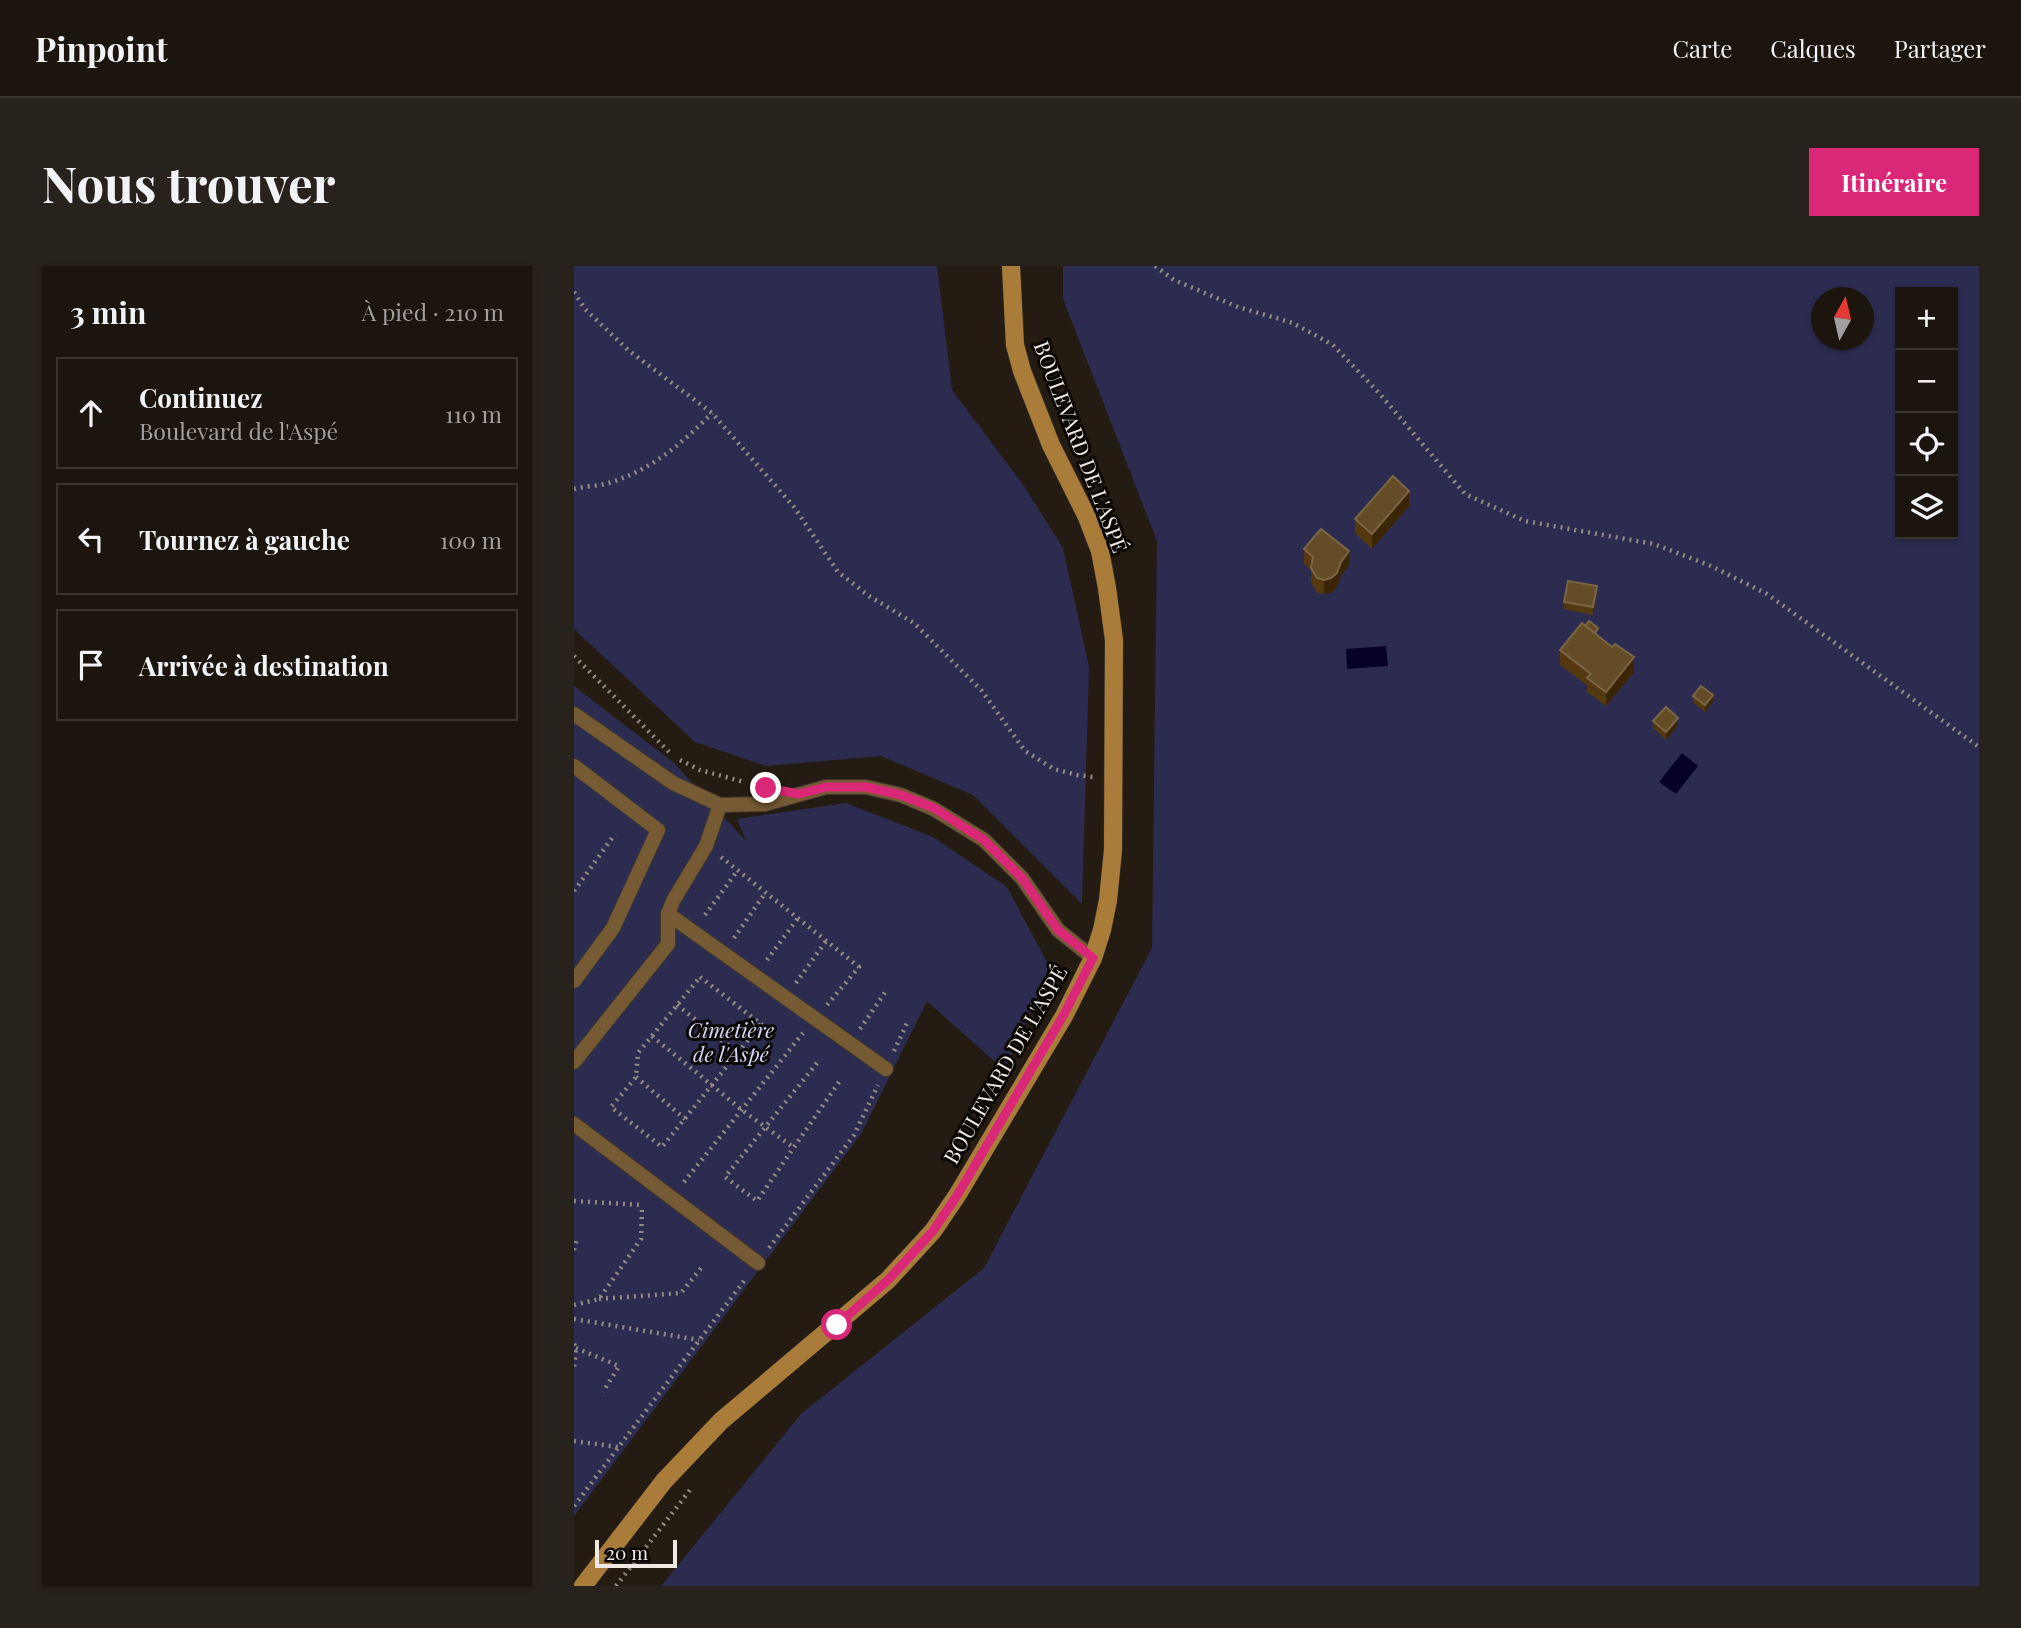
<!DOCTYPE html>
<html lang="fr">
<head>
<meta charset="utf-8">
<style>
	:root { --surface:#1b150e; --page:#28221c; --text:#f1f3f6; --muted:#a09f9e; --line:#39342e; --accent:#db2777 }
	body { margin:0; font-family:"Playfair Display",serif; background:var(--page); color:var(--text) }
	.controls { position:absolute; right:21px; top:21px; display:grid; overflow:hidden; border-radius:0px; box-shadow:0 2px 5px #0004 }
	.controls button { width:63px; height:63px; display:grid; place-items:center; padding:0; border:0; border-bottom:2px solid var(--line); background:var(--surface); color:var(--text); font:35px sans-serif }
	.compass { position:absolute; left:1237px; top:21px; width:63px; height:63px; border-radius:50%; background:var(--surface); box-shadow:0 2px 5px #0004; rotate:8deg }
	.scale { position:absolute; left:21px; bottom:18px; width:82px; box-sizing:border-box; padding-left:7px; border:4px solid #efe9e3; border-top:0; font-size:19px; line-height:24px; white-space:nowrap; color:#efe9e3; -webkit-text-stroke:5px #0a0704; paint-order:stroke }
	.stop { position:absolute; width:21px; height:21px; margin:-16px; border:5px solid #db2777; border-radius:50%; background:#fff }
	.stop.end { background:#db2777; border-color:#fff; box-shadow:0 2px 7px #0008 }
	.list { margin:0; padding:0; list-style:none }
	h2 { display:flex; justify-content:space-between; align-items:center; height:91px; margin:0; padding:0 28px; font-size:30px }
	h2 small { font-size:23px; font-weight:400; color:var(--muted) }
	.list li { display:grid; grid-template-columns:46px 1fr auto; gap:21px; align-items:center; box-sizing:border-box; height:112px; margin:0 14px 14px; padding:0 14px; border:2px solid var(--line); border-radius:0px }
	.list b { display:block; font-size:26px; white-space:nowrap }
	.list p { margin:0; font-size:23px; white-space:nowrap; color:var(--muted) }
	.list em { font-size:23px; font-style:normal; color:var(--muted) }
	.icon { flex:none; width:38px; height:38px; fill:none; stroke:currentColor; stroke-width:2; stroke-linecap:round; stroke-linejoin:round }
	.map { position:relative; flex:none; width:1405px; height:1320px; overflow:hidden; border-radius:0px }
	header { display:flex; align-items:center; gap:42px; box-sizing:border-box; height:98px; padding:0 35px; background:var(--surface); border-bottom:2px solid var(--line) }
	header strong { font-size:33px }
	nav { display:flex; gap:38px; margin-inline-start:auto; font-size:24px }
	.intro { display:flex; align-items:center; justify-content:space-between; box-sizing:border-box; height:168px; padding:0 42px }
	h1 { margin:0; font-size:49px }
	.button { padding:18px 32px; border-radius:0px; background:var(--accent); color:#fff; font-size:24px; font-weight:700 }
	main { display:flex; gap:42px; padding:0 42px }
	aside { flex:1; background:var(--surface); border-radius:0px; box-shadow:0 2px 5px #0004 }
	.map>svg:first-child { display:block }
</style>
</head>
<body>
<header>
<strong>Pinpoint</strong>
<nav><a>Carte</a><a>Calques</a><a>Partager</a></nav>
</header>
<div class="intro"><h1>Nous trouver</h1><a class="button">Itinéraire</a></div>
<main>
<aside>
<h2>3 min<small>À pied · 210 m</small></h2>
<ul class="list">
<li><svg class="icon" aria-label="ahead" viewBox="0 0 24 24"><path d="M12 20V5M6 11l6-6 6 6"/></svg><div><b>Continuez</b><p>Boulevard de l'Aspé</p></div><em>110 m</em></li>
<li><svg class="icon" aria-label="left" viewBox="0 0 24 24"><path d="M17 20v-9H6M10 6l-5 5 5 5"/></svg><div><b>Tournez à gauche</b></div><em>100 m</em></li>
<li><svg class="icon" aria-label="arrive" viewBox="0 0 24 24"><path d="M6 21V4h12l-3 4 3 4H6"/></svg><div><b>Arrivée à destination</b></div></li>
</ul>
</aside>
<div class="map">
<svg width="1405" height="1320" viewBox="0 0 1405 1320">
	<rect width="100%" height="100%" fill="#241c12"/>
	<!-- green -->
	<g fill="#2c2c50" fill-rule="evenodd">
		<path d="M0,0h363l15,124 70,93 41,65 26,119 -7,237 -109,-109 -92,-39 -115,10 -71,-24 -121,-113z"/>
		<path d="M489,0h916v1320h-1318l140,-172 183,-146 168,-320 5,-407 -94,-242zM1326,26h53v242h-53zM1248,32h42v42h-42z"/>
		<path d="M0,420l100,77 72,78 -9,-22 109,-16 87,34 74,50 44,83 -47,100 -77,-69 -66,133 -287,382z"/>
	</g>
	<!-- water -->
	<g fill="#070028">
		<path d="M812,380l2,20 -41,3 -1,-20z"/>
		<path d="M1108,487l16,13 -22,28 -17,-12z"/>
	</g>
	<g fill="none" stroke-linecap="round" stroke-linejoin="round">
		<defs>
			<g id="service">
				<path d="M0,448l99,69 47,22 45,-1 61,-17h40l35,8 33,14 50,31 38,38 36,52 35,28"/>
				<path d="M0,500l84,64 -45,98 -39,53"/>
				<path d="M94,648l218,155"/>
				<path d="M0,796l94,-118v-30l5,-13 33,-55 14,-41"/>
				<path d="M0,858l184,139"/>
			</g>
			<path id="secondary" d="M9,1320l81,-105 57,-60 167,-141 45,-49 25,-37 106,-178 29,-58 9,-28 6,-30 5,-50 1,-210 -7,-52 -7,-37 -13,-34 -36,-72 -29,-74 -7,-26 -4,-79"/>
		</defs>
		<!-- service casing -->
		<use href="#service" stroke="#40392f" stroke-width="16"/>
		<!-- secondary casing -->
		<use href="#secondary" stroke="#40392f" stroke-width="19"/>
		<!-- path -->
		<g stroke="#928b83" stroke-width="4.5" stroke-dasharray="2 5" stroke-linecap="butt">
			<path d="M581,0l19,14 64,27 55,16 40,22 46,48 86,101 60,27 129,23 57,22 56,28 212,153"/>
			<path d="M0,26l11,17 43,41 84,63 82,94 44,65 31,24 45,27 68,68 43,60 29,18 23,6 16,2"/>
			<path d="M0,223c12,-3 26,-3 38,-7 42,-14 69,-38 100,-69"/>
			<path d="M0,390l96,97"/>
			<path d="M106,494l20,10 44,12"/>
			<path d="M147,591l138,110 -32,38"/>
			<path d="M0,625l41,-57"/>
			<path d="M131,649l33,-45"/>
			<path d="M160,672l32,-46"/>
			<path d="M193,694l31,-42"/>
			<path d="M126,711l61,47 -99,123 -51,-40 25,-30 2,-24z"/>
			<path d="M222,717l30,-42"/>
			<path d="M103,739l61,48"/>
			<path d="M286,763l26,-38"/>
			<path d="M78,770l90,74 52,38"/>
			<path d="M320,785l14,-30"/>
			<path d="M243,797l-92,114 32,24 84,-122"/>
			<path d="M62,811l49,42"/>
			<path d="M110,916l119,-149"/>
			<path d="M0,935l68,4"/>
			<path d="M195,982l85,-113 24,-50"/>
			<path d="M0,984l3,-12"/>
			<path d="M25,1033l82,-6 21,-26"/>
			<path d="M0,1039l25,-6 42,-60 1,-33"/>
			<path d="M0,1053l125,21"/>
			<path d="M0,1078l2,4 -2,19"/>
			<path d="M2,1082l43,18 -16,26"/>
			<path d="M0,1175l44,6"/>
			<path d="M0,1240l173,-229"/>
			<path d="M42,1320l74,-96"/>
		</g>
		<!-- service -->
		<use href="#service" stroke="#765a33" stroke-width="14"/>
		<!-- secondary -->
		<use href="#secondary" stroke="#aa7c39" stroke-width="18"/>
	</g>
	<!-- wall -->
	<g fill="#543910">
		<path d="M835,240l-37,43 -17,-16v-14z"/>
		<path d="M730,283l45,16 -8,11 -4,11 -6,6 -7,1 -7,-1 -6,-11v-12l-7,-6z"/>
		<path d="M1023,327l-4,22 -29,-6v-7z"/>
		<path d="M1024,370l36,36 -28,34 -19,-14v-7l-27,-20v-15z"/>
		<path d="M1119,430l20,6 -8,10 -12,-9z"/>
		<path d="M1079,455l25,4 -12,15 -13,-12z"/>
	</g>
	<!-- shaded-wall -->
	<g fill="#3a2607">
		<path d="M835,225v15l-37,43v-15z"/>
		<path d="M775,285v14l-8,11 -4,11 -6,6 -7,1v-14l17,-18z"/>
		<path d="M1023,320v7l-4,22v-8z"/>
		<path d="M1060,391v15l-28,34v-14z"/>
		<path d="M1139,429v7l-8,10v-7z"/>
		<path d="M1104,452v7l-12,15v-8z"/>
	</g>
	<!-- building -->
	<g fill="#644c27" stroke="#7a6544" stroke-width="2">
		<path d="M819,210l16,15 -37,43 -17,-15z"/>
		<path d="M747,263l28,22 -8,11 -4,11 -6,5 -7,2 -7,-2 -6,-10 2,-11 -9,-8z"/>
		<path d="M994,315l29,5 -4,21 -29,-5z"/>
		<path d="M1015,355l9,7 -3,5 -10,-7z"/>
		<path d="M1008,357l30,24 3,-3 19,13 -28,35 -19,-14 4,-4 -31,-24z"/>
		<path d="M1127,420l12,9 -8,10 -12,-9z"/>
		<path d="M1092,441l12,11 -12,14 -13,-11z"/>
	</g>
	<g fill="none" stroke-linecap="round" stroke-linejoin="round">
		<!-- route -->
		<path stroke="#db2777" stroke-width="9" d="M192,522l33,6 27,-7h40l35,8 33,13 50,32 38,38 36,52 35,28 -30,58 -105,178 -25,37 -45,49 -51,45"/>
	</g>
	<g text-anchor="middle" stroke-width="6" stroke-linejoin="round" paint-order="stroke">
		<!-- street labels -->
		<g font-size="21" fill="#efe9e3" stroke="#0a0704">
			<text transform="translate(506 181) rotate(69)" y="7">BOULEVARD DE L'ASPÉ</text>
			<text transform="translate(432 799) rotate(-60)" y="7">BOULEVARD DE L'ASPÉ</text>
		</g>
		<!-- park labels -->
		<g font-size="21" font-style="italic" fill="#d5d7fa" stroke="#0a0704">
			<text x="157" y="772">Cimetière<tspan x="157" dy="24">de l'Aspé</tspan></text>
		</g>
	</g>
</svg>
<div class="controls">
<button>+</button>
<button>−</button>
<button><svg class="icon" aria-label="locate" viewBox="0 0 24 24"><circle cx="12" cy="12" r="6"/><path d="M12 2v4M12 18v4M2 12h4M18 12h4"/></svg></button>
<button><svg class="icon" aria-label="layers" viewBox="0 0 24 24"><path d="M12 4l9 5-9 5-9-5zM3 14l9 5 9-5"/></svg></button>
</div>
<svg class="compass" viewBox="-18 -18 36 36"><path d="M0-13l5 13h-10z" fill="#e53935"/><path d="M0 13l5-13h-10z" fill="#a09f9e"/></svg>
<div class="scale">20 m</div>
<div class="stop" style="left:263px;top:1059px"></div>
<div class="stop end" style="left:192px;top:522px"></div>
</div>
</main>
</body>
</html>
